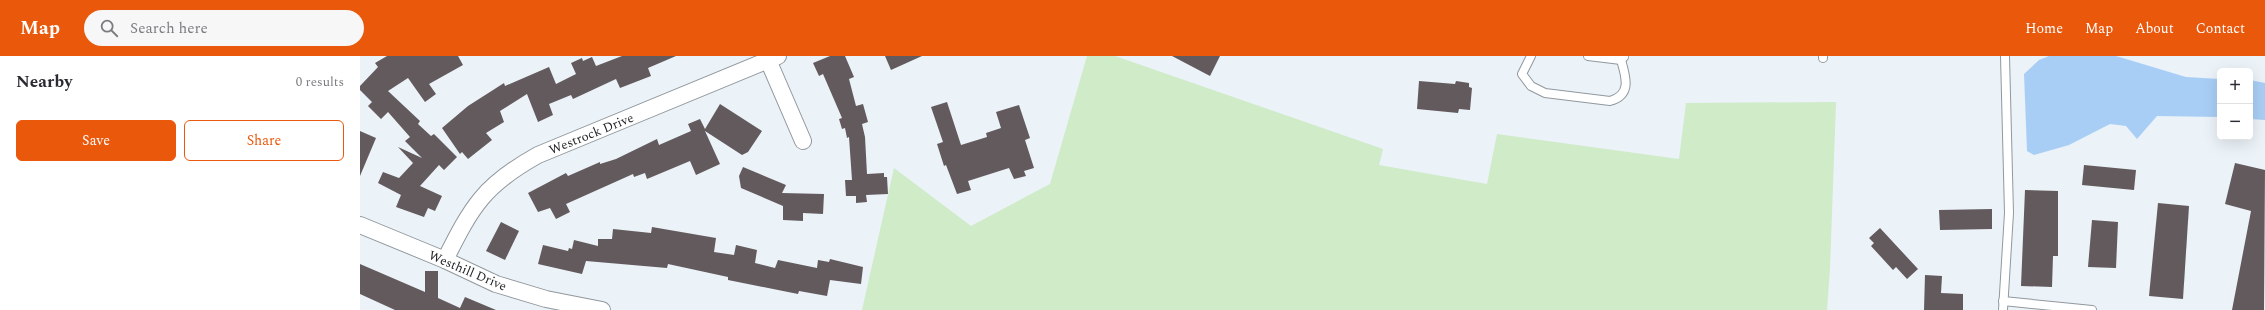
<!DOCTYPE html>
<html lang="en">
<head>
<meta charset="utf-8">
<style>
	:root { --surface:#fff; --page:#f7f7f7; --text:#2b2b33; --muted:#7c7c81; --line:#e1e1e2; --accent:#ea580c }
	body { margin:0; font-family:Spectral,serif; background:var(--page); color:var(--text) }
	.controls { position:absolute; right:12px; top:12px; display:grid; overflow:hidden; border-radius:6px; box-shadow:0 4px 16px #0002 }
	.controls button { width:36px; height:36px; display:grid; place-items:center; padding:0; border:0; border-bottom:1px solid var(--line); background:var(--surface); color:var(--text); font:20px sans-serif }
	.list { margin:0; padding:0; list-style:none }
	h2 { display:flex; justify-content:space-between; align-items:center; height:52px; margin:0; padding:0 16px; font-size:17px }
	h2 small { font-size:13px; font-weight:400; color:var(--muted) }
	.actions { display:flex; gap:8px; padding:12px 16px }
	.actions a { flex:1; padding:9px 0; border:1px solid var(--accent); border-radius:6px; text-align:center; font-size:14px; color:var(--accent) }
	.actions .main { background:var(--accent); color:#fff }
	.icon { flex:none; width:22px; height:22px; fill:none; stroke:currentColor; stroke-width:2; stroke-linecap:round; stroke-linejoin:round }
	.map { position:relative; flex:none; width:1905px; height:254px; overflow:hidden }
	header { display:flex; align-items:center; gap:24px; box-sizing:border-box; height:56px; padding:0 20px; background:var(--accent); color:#fff }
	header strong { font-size:19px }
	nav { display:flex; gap:22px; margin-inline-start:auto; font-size:14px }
	.search { width:280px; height:36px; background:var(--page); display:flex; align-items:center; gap:10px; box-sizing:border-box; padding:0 14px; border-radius:22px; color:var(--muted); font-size:15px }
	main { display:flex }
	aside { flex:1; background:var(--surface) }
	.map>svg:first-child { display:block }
</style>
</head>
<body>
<header>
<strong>Map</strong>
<div class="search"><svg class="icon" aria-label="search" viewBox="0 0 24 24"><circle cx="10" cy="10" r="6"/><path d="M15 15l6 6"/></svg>Search here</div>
<nav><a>Home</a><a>Map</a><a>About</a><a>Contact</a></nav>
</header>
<main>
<aside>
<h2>Nearby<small>0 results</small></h2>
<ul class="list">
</ul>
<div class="actions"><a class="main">Save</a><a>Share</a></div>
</aside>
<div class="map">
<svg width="1905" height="254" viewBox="0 0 1905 254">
	<rect width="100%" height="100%" fill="#ebf2f8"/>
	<!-- green -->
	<path fill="#cfebc8" d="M727,0h28l268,93 -4,16 108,19 10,-50 182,25 7,-56 150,-1 -6,166 -3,42h-965l32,-142 77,58 79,-42z"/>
	<!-- water -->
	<g fill="#a9cef5">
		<path d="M1689,0h67l70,21 34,2v38l-63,-1 -20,23 -11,-13 -16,-2 -41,21 -35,10 -7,-4 -3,-77 15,-14z"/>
		<path d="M1890,24l15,3v37l-15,-1z"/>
	</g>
	<!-- building -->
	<g fill="#635a5d">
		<path d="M27,0h71l5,9 -34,19 7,10 -11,8 -17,-24 -20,13 32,30 -2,3 13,12 3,-2 23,23 -13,13 -5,-5 -19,21 22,10 -7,15 -7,-3 -4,9 -28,-10 5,-12 -23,-12 5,-11 16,6 14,-15 -15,-16 24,11 -17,-17 5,-4 -22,-25 -7,7 -13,-13 4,-4 -12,-12v-4l18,-19 -3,-4z"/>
		<path d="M262,0h54l-28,12 3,8 -31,12 -4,-9 -43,20 -2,-4 -22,9 4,11 -15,7 -11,-28 -27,17 4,11 -18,11 6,7 -24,19 -6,-7 -2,2 -18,-26 26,-22 36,-23 1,3 44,-19 7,17 20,-10 -5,-11 11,-5 1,3 9,-4 4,9z"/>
		<path d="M470,0h15l9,21 -5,2 7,27 7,-2 5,18 -6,2 3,13 2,37 17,-1v4h3l1,17 -22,1 1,7 -11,1v-7h-10l-1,-16h7l-3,-43 -2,1 -2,-10 -3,1 -3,-10 3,-1 -19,-44 -4,2 -6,-13z"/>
		<path d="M525,0h37l-31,14z"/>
		<path d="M812,0h48l-10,20z"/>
		<path d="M1059,25l36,3 1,-3 13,2v4l3,1 -2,22 -11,-1 -1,4 -41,-4z"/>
		<path d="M587,46l14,43 26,-8 -1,-4 15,-5 -5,-16 23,-7 11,33 -5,2 9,28 -10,3 2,5 -12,3 -5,-11 -41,13 3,9 -14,4 -11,-29 -2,1 -7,-22 6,-2 -12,-35z"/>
		<path d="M360,48l42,27 -14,21 -6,3 -37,-24 15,33 -24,11 -6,-14 -43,18 -2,-6 -11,4 -1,-3 -67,30 4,8 -14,7 -6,-11 -12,4 -10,-19 38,-20 2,3 32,-14v2l16,-5 41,-20 2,6 32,-14 -3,-7 12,-5 5,10z"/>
		<path d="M0,75l16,7 -16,38z"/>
		<path d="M1875,107l30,7 -1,140h-32l19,-99 -26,-7z"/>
		<path d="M1724,109l52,5 -2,20 -52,-5z"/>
		<path d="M383,111l43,18 -4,8 42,1 -1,20 -20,-1v8l-20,-1v-14l-42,-18 -2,-12z"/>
		<path d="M1665,134l33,1v65h-5l-1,31 -31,-1z"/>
		<path d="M1798,147l31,3 -6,93 -34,-3z"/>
		<path d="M1632,153v20l-52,1 -1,-20z"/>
		<path d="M1732,164l26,2 -2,46 -28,-1z"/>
		<path d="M141,166l18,9 -14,29 -19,-9z"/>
		<path d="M292,171l64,11 -2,14 20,3 2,-10 21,5 -2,13 20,5 3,-8 39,8 1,-8 11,2 1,-3 33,8 -2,17 -31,-4 -3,16 -28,-5 -1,3 -70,-14v-3l-60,-13 -1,4 -81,-7 -4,13 -44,-10 5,-19 25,6 1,-3 3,1 2,-9 24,6v-7h14l1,-10 38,4z"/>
		<path d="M1520,172l38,41 -11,10 -11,-12 -3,3 -22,-24 3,-3 -5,-5z"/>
		<path d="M0,208l65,28v-21h13v27l22,10 5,-11 31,13h-101l-35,-16z"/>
		<path d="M1565,219l17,1 -1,17 22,1v16h-39z"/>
	</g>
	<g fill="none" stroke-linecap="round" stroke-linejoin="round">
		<defs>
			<g id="lane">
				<path d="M1171,0l-9,18 9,12 14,7 65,8c22,-6 16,-24 11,-41"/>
				<path d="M1228,0l33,4 3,-3"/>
				<path d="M1463,2v-2"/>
				<path d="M1643,245l89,9"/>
				<path d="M1643,254l6,-97 -4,-157"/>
			</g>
			<g id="street">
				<path d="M408,4l35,81"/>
				<path d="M0,169l85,35 51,24 50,15 56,11"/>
				<path d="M85,204c27,-54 39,-75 93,-105l240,-99"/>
			</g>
		</defs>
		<!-- lane casing -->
		<use href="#lane" stroke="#91989e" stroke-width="10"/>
		<!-- street casing -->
		<use href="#street" stroke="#91989e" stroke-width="18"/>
		<!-- lane -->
		<use href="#lane" stroke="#fff" stroke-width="8"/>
		<!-- street -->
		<use href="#street" stroke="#fff" stroke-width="16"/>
	</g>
	<g text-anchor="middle" stroke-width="4" stroke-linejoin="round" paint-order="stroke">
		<!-- street labels -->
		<g font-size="13" fill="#232628" stroke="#fefffe">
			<text transform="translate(231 77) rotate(-22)" y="5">Westrock Drive</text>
			<text transform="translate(108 214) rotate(23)" y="5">Westhill Drive</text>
		</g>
	</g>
</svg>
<div class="controls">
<button>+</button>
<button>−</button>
</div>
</div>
</main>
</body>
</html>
